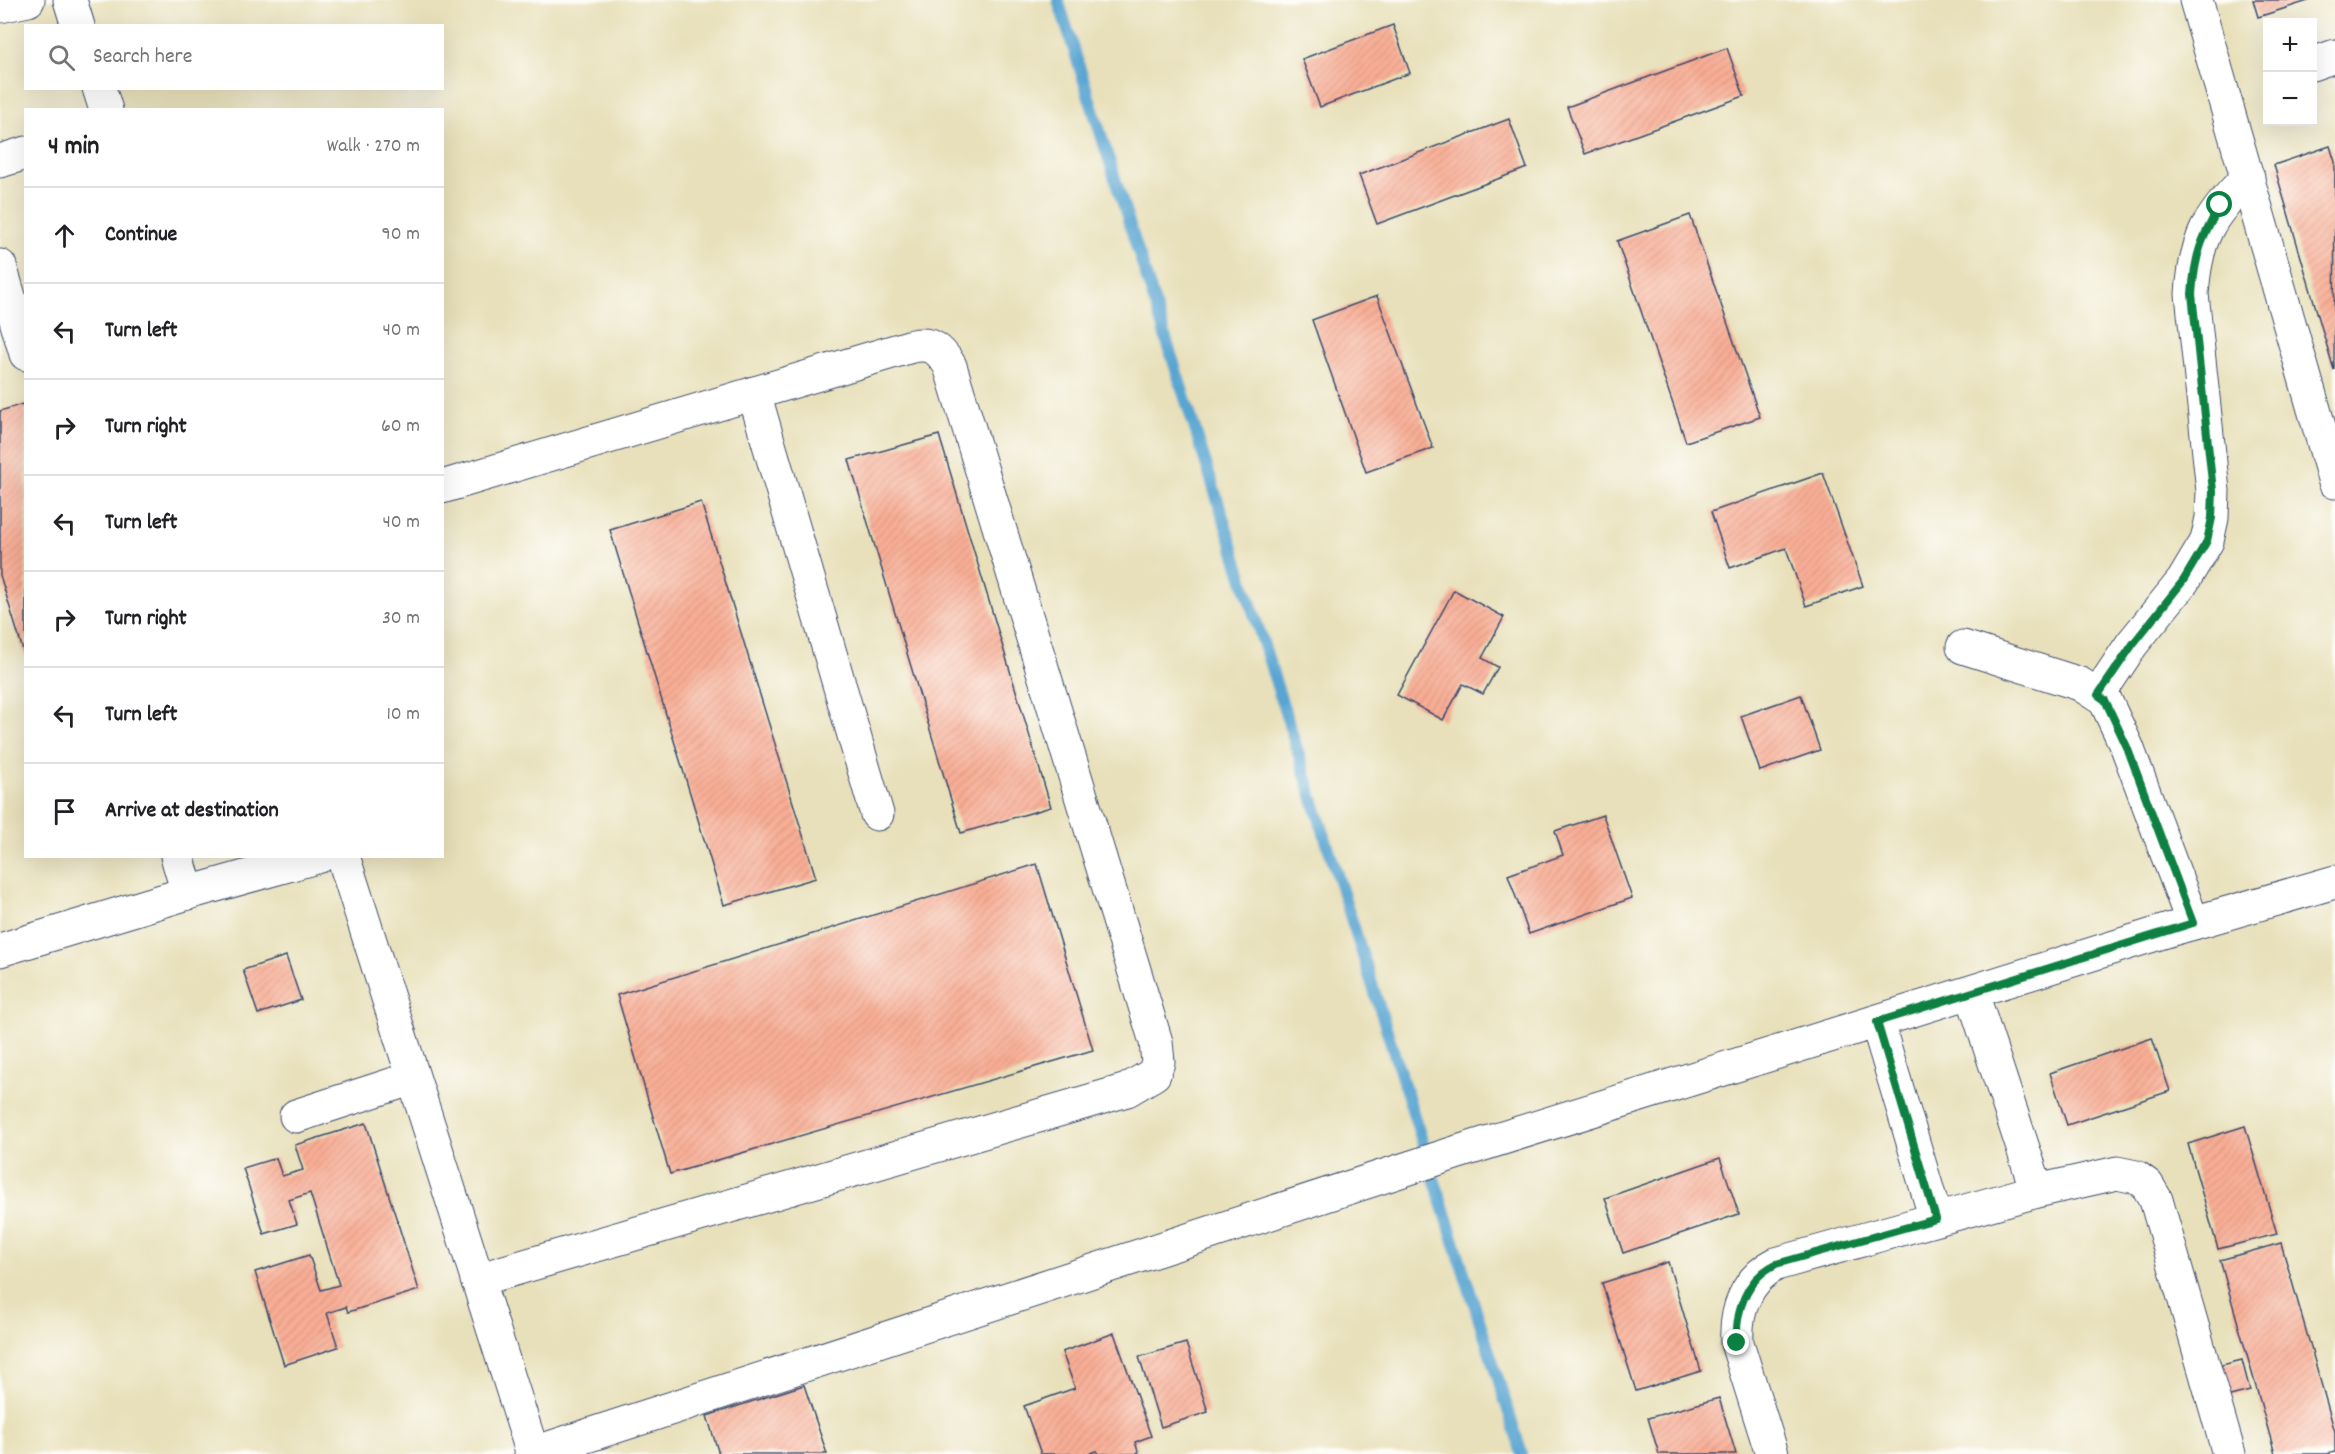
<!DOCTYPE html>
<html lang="en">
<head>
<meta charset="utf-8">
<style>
	:root { --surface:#fff; --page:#f2f2f2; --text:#202124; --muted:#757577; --line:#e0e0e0 }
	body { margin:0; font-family:Dekko,sans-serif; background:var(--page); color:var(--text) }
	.controls { position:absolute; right:18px; top:18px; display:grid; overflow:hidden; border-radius:0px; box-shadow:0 6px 24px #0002 }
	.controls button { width:54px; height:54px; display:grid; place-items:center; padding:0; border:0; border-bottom:2px solid var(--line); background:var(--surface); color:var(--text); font:30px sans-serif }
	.stop { position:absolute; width:18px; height:18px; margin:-14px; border:4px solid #0b8043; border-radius:50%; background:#fff }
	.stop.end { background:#0b8043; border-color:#fff; box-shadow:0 2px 6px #0008 }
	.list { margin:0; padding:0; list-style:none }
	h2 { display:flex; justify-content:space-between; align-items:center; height:78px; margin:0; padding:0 24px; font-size:26px }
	h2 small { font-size:20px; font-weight:400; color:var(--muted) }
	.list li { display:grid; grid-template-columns:39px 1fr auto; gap:18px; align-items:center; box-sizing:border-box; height:96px; padding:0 24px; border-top:2px solid var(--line) }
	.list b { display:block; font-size:22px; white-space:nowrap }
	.list em { font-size:20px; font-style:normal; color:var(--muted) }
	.icon { flex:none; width:33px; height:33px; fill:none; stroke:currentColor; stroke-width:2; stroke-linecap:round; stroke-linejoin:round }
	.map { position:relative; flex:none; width:2335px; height:1454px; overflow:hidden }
	.search { position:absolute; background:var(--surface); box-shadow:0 6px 24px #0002; left:24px; top:24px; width:420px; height:66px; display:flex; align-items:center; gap:15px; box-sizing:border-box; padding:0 21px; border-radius:0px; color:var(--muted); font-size:22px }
	.panel { position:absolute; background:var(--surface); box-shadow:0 6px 24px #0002; left:24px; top:108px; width:420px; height:750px; border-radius:0px }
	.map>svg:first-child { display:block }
</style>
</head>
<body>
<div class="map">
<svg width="2335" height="1454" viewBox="0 0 2335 1454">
	<defs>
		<pattern id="building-hatch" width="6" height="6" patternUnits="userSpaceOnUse" patternTransform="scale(1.5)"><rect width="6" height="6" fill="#f9ae95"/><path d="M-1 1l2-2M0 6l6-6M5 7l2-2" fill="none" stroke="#d59683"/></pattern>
	</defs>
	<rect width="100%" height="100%" fill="#fdfcf7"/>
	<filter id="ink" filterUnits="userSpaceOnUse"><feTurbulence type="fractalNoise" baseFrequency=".0167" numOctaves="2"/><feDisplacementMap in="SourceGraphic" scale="12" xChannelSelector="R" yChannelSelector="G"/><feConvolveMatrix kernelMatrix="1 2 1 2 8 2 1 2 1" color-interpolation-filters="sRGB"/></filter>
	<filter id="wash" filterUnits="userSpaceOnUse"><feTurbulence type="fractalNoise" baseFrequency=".008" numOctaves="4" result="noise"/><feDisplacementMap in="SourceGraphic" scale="24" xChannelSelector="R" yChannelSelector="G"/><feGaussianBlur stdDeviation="1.35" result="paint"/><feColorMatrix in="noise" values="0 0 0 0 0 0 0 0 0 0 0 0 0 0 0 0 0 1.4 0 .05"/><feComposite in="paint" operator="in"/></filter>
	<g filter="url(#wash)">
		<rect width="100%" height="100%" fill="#e8e0ba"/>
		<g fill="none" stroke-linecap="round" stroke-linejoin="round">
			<!-- stream -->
			<path stroke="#59a5d1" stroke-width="12" d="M1058,0l464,1454"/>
		</g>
		<g id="blocks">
			<!-- building -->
			<g fill="url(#building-hatch)">
				<path d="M2253,0h58l-53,17z"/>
				<path d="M1393,25l17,48 -90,34 -18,-48z"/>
				<path d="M1727,48l17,48 -159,58 -18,-47z"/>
				<path d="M1509,119l18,49 -150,56 -18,-49z"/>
				<path d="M2330,146l5,16 -1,208 -60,-205z"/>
				<path d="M1690,215l70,202 -74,25 -69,-201z"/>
				<path d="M1377,296l56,152 -67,24 -54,-152z"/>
				<path d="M26,403v254h-1l-25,-82v-164z"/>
				<path d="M939,435l112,372 -90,26 -112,-373z"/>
				<path d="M1823,473l40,113 -57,20 -20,-58 -56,20 -19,-56z"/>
				<path d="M701,502l115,376 -92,27 -114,-375z"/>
				<path d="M1454,590l50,27 -22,41 16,9 -15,27 -20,-10 -20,36 -46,-25z"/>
				<path d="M1801,695l19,55 -60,21 -19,-55z"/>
				<path d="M1603,815l29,83 -103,36 -21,-59 55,-20 -8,-24z"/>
				<path d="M1037,864l56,186 -423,124 -53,-179z"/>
				<path d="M286,956l15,44 -43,14 -15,-44z"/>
				<path d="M2152,1038l18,53 -103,34 -17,-52z"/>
				<path d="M366,1123l53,167 -71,22 -2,-5 -19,6 11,34 -54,18 -29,-93 54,-17 12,35 18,-5 -29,-92 -21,7 8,24 -33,10 -21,-66 33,-10 6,18 21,-6 -8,-25z"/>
				<path d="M2245,1126l32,108 -59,15 -30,-105z"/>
				<path d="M1720,1158l19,56 -116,39 -18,-55z"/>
				<path d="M2281,1243l54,189v20l-8,2h-52l-55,-194z"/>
				<path d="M1668,1262l33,109 -65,20 -34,-108z"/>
				<path d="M1114,1333l37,103 -16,6 4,12h-40l-2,-3 -9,3h-47l-17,-48 51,-18 -13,-36z"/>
				<path d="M1186,1343l22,69 -47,15 -22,-70z"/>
				<path d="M2242,1360l8,31 -24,6 -8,-31z"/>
				<path d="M804,1385l23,69h-108l-12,-38z"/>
				<path d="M1719,1398l17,56h-77l-11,-36z"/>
			</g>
		</g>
	</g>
	<g filter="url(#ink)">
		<use href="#blocks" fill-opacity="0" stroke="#3a4a6c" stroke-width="1.5"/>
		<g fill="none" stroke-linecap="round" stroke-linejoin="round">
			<defs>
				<g id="minor">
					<path d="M70,0l8,26"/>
					<path d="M2196,0l139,482"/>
					<path d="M0,6l28,-6"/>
					<path d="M2312,64l23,-8"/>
					<path d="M99,88l7,22"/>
					<path d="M0,161l26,-8"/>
					<path d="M0,266l26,88"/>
					<path d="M754,393l123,421"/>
					<path d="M442,487l470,-141c19,-4 28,3 38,20l206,676 2,20 -4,12 -27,16 -650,190"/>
					<path d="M1963,647l117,37 25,16 22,47 66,176"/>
					<path d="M2098,695l34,-51 51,-63 24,-40 5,-23 1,-27 -21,-197c4,-56 16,-77 56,-117"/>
					<path d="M177,856l11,37"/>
					<path d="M343,856l190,598"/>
					<path d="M0,950l188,-57 132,-37"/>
					<path d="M1972,993l65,198"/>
					<path d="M1877,1022l59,197"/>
					<path d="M296,1116l117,-38"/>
					<path d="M531,1454l927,-302 711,-222 166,-48"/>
					<path d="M1772,1454l-35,-111c-2,-32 9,-64 39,-79l261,-73 80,-18 19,4 11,8 9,15 73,254"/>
				</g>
			</defs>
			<!-- minor casing -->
			<use href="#minor" stroke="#3a4a6c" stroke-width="35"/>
			<!-- minor -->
			<use href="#minor" stroke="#fff" stroke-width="33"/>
		</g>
	</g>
	<g fill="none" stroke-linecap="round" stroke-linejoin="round" filter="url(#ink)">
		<!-- route -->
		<path stroke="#0b8043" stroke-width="8" d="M1737,1343c-2,-32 9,-64 39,-79l160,-45 -59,-197 316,-99 -66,-176 -22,-47 -7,-5 35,-51 50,-63 24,-40 5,-23 1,-27 -21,-197c3,-40 9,-54 28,-89"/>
	</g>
</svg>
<div class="controls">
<button>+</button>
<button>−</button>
</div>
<div class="stop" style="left:2220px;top:205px"></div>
<div class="stop end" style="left:1737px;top:1343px"></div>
<div class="search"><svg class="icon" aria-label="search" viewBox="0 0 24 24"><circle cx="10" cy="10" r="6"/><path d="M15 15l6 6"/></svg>Search here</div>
<section class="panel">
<h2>4 min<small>Walk · 270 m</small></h2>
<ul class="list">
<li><svg class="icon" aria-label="ahead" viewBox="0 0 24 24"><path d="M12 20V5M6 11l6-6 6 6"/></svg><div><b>Continue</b></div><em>90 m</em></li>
<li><svg class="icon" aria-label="left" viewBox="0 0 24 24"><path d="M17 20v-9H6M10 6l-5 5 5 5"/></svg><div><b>Turn left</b></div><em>40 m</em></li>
<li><svg class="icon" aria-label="right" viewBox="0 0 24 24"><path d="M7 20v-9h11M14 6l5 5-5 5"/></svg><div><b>Turn right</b></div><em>60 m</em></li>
<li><svg class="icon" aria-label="left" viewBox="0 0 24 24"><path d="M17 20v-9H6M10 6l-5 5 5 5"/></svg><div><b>Turn left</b></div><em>40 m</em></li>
<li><svg class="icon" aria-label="right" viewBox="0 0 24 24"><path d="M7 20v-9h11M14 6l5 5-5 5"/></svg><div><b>Turn right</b></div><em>30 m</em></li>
<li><svg class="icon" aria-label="left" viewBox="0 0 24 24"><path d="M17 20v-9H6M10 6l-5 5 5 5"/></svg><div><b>Turn left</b></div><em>10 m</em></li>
<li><svg class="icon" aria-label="arrive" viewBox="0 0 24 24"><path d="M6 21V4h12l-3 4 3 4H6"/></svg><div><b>Arrive at destination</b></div></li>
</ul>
</section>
</div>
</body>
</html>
